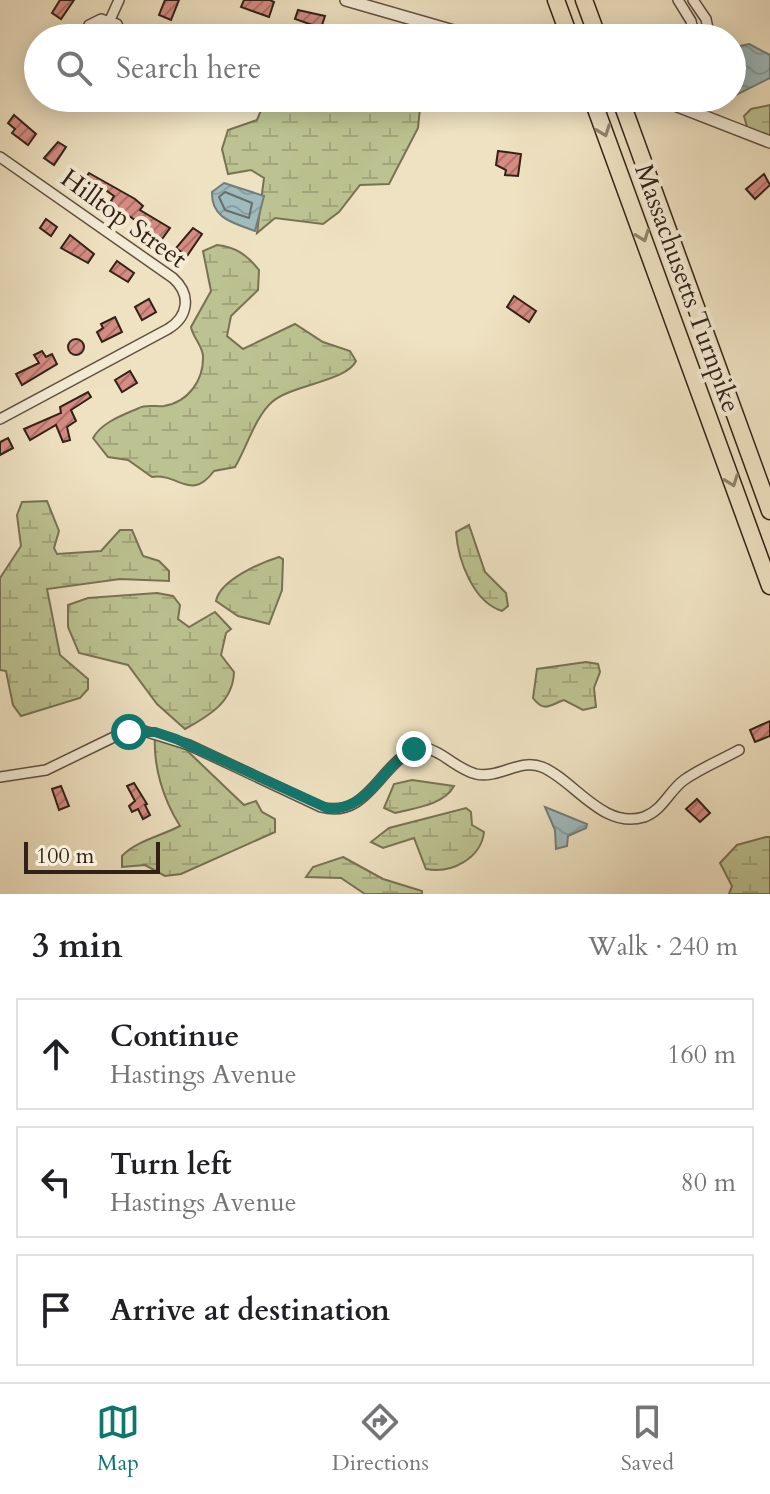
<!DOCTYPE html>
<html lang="en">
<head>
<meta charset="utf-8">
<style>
	:root { --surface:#fff; --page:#f6f6f6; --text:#202124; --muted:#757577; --line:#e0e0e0; --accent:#0f766e }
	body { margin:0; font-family:Cardo,serif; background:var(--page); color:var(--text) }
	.scale { position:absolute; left:24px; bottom:20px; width:136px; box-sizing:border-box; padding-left:8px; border:4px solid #322116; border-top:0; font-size:22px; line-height:28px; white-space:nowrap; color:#322116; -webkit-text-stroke:6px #f5ecd7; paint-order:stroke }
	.stop { position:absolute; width:24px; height:24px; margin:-18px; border:6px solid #0f766e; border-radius:50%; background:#fff }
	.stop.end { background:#0f766e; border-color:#fff; box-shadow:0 2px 8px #0008 }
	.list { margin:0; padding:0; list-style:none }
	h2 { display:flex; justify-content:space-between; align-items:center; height:104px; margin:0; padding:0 32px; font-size:34px }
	h2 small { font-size:26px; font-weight:400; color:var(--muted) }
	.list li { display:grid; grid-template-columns:52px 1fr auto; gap:24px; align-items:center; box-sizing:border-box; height:112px; margin:0 16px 16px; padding:0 16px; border:2px solid var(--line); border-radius:0px }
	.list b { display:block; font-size:30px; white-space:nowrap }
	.list p { margin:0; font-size:26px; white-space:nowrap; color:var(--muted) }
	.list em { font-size:26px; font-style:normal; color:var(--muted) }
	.icon { flex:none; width:44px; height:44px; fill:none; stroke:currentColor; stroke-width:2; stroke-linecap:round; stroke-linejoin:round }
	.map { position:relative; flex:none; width:770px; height:894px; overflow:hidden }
	.search { position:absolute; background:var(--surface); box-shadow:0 4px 20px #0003; left:24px; right:24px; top:24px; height:88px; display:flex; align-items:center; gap:20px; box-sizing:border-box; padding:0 28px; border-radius:44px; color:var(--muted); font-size:30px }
	.sheet { height:488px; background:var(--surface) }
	nav { display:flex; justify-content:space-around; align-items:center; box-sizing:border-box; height:112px; border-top:2px solid var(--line); background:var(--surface); font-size:22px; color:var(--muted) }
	nav a { display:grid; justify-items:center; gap:4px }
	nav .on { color:var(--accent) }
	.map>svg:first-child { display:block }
</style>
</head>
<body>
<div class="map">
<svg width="770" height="894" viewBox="0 0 770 894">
	<defs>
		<pattern id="wetland-marsh" width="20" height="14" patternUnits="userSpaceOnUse" patternTransform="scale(2)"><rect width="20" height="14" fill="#bcc291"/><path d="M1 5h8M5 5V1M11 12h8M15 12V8" fill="none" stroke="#a2a67c"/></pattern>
		<pattern id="water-waves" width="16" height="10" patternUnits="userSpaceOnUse" patternTransform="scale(2)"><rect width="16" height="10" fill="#9fbbbe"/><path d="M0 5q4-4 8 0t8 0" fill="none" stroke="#89a0a3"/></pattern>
		<pattern id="building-hatch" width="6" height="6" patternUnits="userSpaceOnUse" patternTransform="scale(2)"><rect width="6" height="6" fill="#d68b83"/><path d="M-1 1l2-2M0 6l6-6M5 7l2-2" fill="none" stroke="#ae716a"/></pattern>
	</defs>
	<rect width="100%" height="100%" fill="#efe2c2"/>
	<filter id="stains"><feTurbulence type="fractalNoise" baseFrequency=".0025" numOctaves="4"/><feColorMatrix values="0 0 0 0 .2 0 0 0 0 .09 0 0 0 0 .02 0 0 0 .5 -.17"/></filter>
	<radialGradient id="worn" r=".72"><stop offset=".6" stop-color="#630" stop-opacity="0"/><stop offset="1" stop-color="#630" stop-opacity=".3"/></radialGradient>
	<!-- wetland -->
	<g fill="url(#wetland-marsh)" stroke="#777254" stroke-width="2">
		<path d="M266,98h45l9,6 29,-6 5,5 13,-5h54l-3,30 -29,56 -29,1 -21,27 -16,12 -48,-6 -18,15 7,-55 -13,-8 -23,4 -6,-25 6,-19 29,-10z"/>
		<path d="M770,105v35l-23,-13 -3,-11 7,-7z"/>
		<path d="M217,245c19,2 30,10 42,25l-1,20 -27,26 -4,20 16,13 52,-25 28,18 27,9 6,10c-9,20 -65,24 -84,41 -17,15 -25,45 -37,65l-21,4c-23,31 -35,2 -62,6l-24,-17 -20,-3 -15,-19c9,-16 30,-23 46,-30 7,-4 17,-1 25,-2 25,-4 40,-27 39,-50 -1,-12 -10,-18 -12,-29l20,-36 -8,-40z"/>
		<path d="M47,501l12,30 -5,17 3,6 44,-3 19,-21h12l11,26 16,5 10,10v10l-49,-2 -73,10 13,66 28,24v10l-8,9 -59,18 -8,-11 -7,-34 -6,-1v-92l21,-32 -4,-31 5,-13z"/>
		<path d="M469,525l16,47 21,21 2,13 -6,5c-29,-9 -44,-51 -46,-79z"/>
		<path d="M279,557l4,2 -1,31 -13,34 -31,-8 -22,-15c4,-21 44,-38 63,-44z"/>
		<path d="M157,593l16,3 7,9 -2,14 11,8 26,-15 16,17 -5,4 -5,22 13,17c-1,30 -25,44 -49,57l-28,-25 -29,-39 -49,-12 -11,-26v-22l20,-7z"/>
		<path d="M586,662l12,2 2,8 -6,16 2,19 -13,3 -19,-10c-14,5 -20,13 -31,-2l4,-29z"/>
		<path d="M155,735l23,7 66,63 12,-4 6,11 13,7v13l-94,42 -16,2 -20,-11 -23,2v-11c14,-15 39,-20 58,-30 -17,-27 -27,-60 -25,-91z"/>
		<path d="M412,780l42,6c-10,19 -40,22 -59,27l-11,-5 10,-24z"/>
		<path d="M466,808l5,4 1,13 12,7c-3,26 -32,42 -58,37l-12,-31 -31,10 -12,-6 18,-14z"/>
		<path d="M766,837h4v57h-41l3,-8 -12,-23 17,-18z"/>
		<path d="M343,857l40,22 39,12v3h-57l-24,-16 -35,-1 7,-10z"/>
	</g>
	<!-- water -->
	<g fill="url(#water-waves)" stroke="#737d7b" stroke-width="2">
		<path d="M749,44l21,11v23l-38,19v-43l8,-8z"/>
		<path d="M224,183l40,13 -9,35c-21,-8 -44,-12 -43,-39z"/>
		<path d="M545,807l42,17 -1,4 -18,8 -1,10 -11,3 -1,-19z"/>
	</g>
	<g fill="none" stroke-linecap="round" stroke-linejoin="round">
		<!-- shore -->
		<path stroke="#686e6a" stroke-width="2" d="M225,192l27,11 -3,15 -24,-8 -6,-13z"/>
	</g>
	<!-- building -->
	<g fill="url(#building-hatch)" stroke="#322116" stroke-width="2">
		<path d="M60,0h14l-13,19 -9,-6z"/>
		<path d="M165,0h14l-8,20 -12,-5z"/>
		<path d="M244,0h26l4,2 -5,15 -28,-10z"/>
		<path d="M298,10l27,6 -4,12 -26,-9z"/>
		<path d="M350,25l15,4 -3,9 -20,-1 3,-11z"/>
		<path d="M14,115l22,19 -8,11 -16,-12 3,-4 -7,-6z"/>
		<path d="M58,142l8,5 -12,18 -10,-7z"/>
		<path d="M498,151l23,3 -3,22 -13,-1 1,-5 -10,-5z"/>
		<path d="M89,173l46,26 8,7 -3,4 30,18 -8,11 -47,-33 -4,-5 3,-5 -13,-9 -5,7 -15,-10z"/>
		<path d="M764,174l6,11 -15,14 -9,-10z"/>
		<path d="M46,219l11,8 -6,9 -11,-8z"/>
		<path d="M193,228l9,6 -15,22 -11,-8z"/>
		<path d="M70,235l24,19 -6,9 -27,-15z"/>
		<path d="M117,261l17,12 -6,9 -18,-11z"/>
		<path d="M514,296l22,15 -7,11 -22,-15z"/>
		<path d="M149,299l7,13 -14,8 -7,-13z"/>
		<path d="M115,317l7,15 -20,10 -5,-10 6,-4 -2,-4z"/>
		<circle cx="76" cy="347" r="8"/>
		<path d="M42,351l4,6 6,-3 5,10 -35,21 -6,-11 23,-11 -5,-8z"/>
		<path d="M130,371l7,12 -15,9 -7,-12z"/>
		<path d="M88,392l3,5 -20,13 5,11 -9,6 3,13 -7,2 -7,-17 -26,15 -6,-11 37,-16 -1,-6z"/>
		<path d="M8,438l5,10 -13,7v-13z"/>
		<path d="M770,721v15l-15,6 -5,-12z"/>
		<path d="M134,783l13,21 -2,1 5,10 -7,4 -5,-10 -6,3 -3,-6 6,-5 -8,-15z"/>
		<path d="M61,786l8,20 -10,4 -7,-21z"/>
		<path d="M697,799l13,14 -10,9 -14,-13z"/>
	</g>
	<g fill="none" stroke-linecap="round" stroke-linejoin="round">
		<defs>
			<g id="minor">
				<path d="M678,0l13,21 4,17"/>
				<path d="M693,0l13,19 4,19"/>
				<path d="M110,20l9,-20"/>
				<path d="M84,38l5,-13 12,-6 16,5 6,14"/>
				<path d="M691,111l6,-13"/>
				<path d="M0,157l173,121c19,17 15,39 -5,51l-168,90"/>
				<path d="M0,777l46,-7 68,-33 30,-6 45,14 132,62c49,13 59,-48 100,-60 21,3 35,22 55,27 23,5 44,-16 66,-7 32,13 61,63 102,50 19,-7 25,-26 40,-37 17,-12 37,-20 55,-30"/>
			</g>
			<g id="tertiary">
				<path d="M346,0l132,38"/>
				<path d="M657,98l113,44"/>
			</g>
			<g id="motorway">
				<path d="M556,0l14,38"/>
				<path d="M584,0l14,38"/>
				<path d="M592,98l178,488"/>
				<path d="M620,98l150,413"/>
			</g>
		</defs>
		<!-- minor casing -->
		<use href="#minor" stroke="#615141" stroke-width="12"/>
		<!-- tertiary casing -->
		<use href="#tertiary" stroke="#615141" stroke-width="14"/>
		<!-- motorway casing -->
		<use href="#motorway" stroke="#322116" stroke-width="19"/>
		<!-- minor -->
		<use href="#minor" stroke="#f5ecd7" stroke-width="9"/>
		<!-- tertiary -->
		<use href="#tertiary" stroke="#f5ecd7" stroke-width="11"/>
		<!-- motorway -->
		<use href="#motorway" stroke="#efe2c2" stroke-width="16"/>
	</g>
	<!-- one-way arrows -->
	<defs><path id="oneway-chevron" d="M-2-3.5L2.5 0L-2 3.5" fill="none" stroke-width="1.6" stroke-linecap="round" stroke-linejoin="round" transform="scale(2)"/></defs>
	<g stroke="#90826c">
		<use href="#oneway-chevron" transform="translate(604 131) rotate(70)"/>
		<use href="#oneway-chevron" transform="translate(643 236) rotate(70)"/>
		<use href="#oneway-chevron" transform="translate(732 481) rotate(70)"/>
	</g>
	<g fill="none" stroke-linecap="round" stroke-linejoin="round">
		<!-- route -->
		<path stroke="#0f766e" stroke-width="10" d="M129,732h26l21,7 153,70c42,0 52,-43 85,-60"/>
	</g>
	<g text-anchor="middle" stroke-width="8" stroke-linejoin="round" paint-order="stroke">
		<!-- street labels -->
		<g font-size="26" fill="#322116" stroke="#f5ecd7">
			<text transform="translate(124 218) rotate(36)" y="9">Hilltop Street</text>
			<text transform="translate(688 288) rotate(70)" y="9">Massachusetts Turnpike</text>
		</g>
	</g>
	<rect width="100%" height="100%" filter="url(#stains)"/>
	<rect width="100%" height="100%" fill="url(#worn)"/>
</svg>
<div class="scale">100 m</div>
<div class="stop" style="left:129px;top:732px"></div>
<div class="stop end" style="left:414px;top:749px"></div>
<div class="search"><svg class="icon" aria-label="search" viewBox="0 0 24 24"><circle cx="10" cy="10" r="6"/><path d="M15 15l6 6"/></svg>Search here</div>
</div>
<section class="sheet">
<h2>3 min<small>Walk · 240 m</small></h2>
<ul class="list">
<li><svg class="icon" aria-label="ahead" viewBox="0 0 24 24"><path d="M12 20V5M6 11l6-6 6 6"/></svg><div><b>Continue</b><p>Hastings Avenue</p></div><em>160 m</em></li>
<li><svg class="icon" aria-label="left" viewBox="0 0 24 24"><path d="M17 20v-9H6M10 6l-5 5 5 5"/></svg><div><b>Turn left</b><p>Hastings Avenue</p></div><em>80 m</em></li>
<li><svg class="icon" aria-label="arrive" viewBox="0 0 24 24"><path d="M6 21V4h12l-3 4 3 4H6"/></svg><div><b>Arrive at destination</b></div></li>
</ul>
</section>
<nav>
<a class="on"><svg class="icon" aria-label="map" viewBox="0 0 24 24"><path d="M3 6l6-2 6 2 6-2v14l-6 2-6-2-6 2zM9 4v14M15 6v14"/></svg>Map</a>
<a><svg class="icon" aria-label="directions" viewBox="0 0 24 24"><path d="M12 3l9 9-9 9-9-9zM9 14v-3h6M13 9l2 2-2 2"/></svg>Directions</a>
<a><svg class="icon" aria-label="saved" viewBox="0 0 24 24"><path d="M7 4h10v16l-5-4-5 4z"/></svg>Saved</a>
</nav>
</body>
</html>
